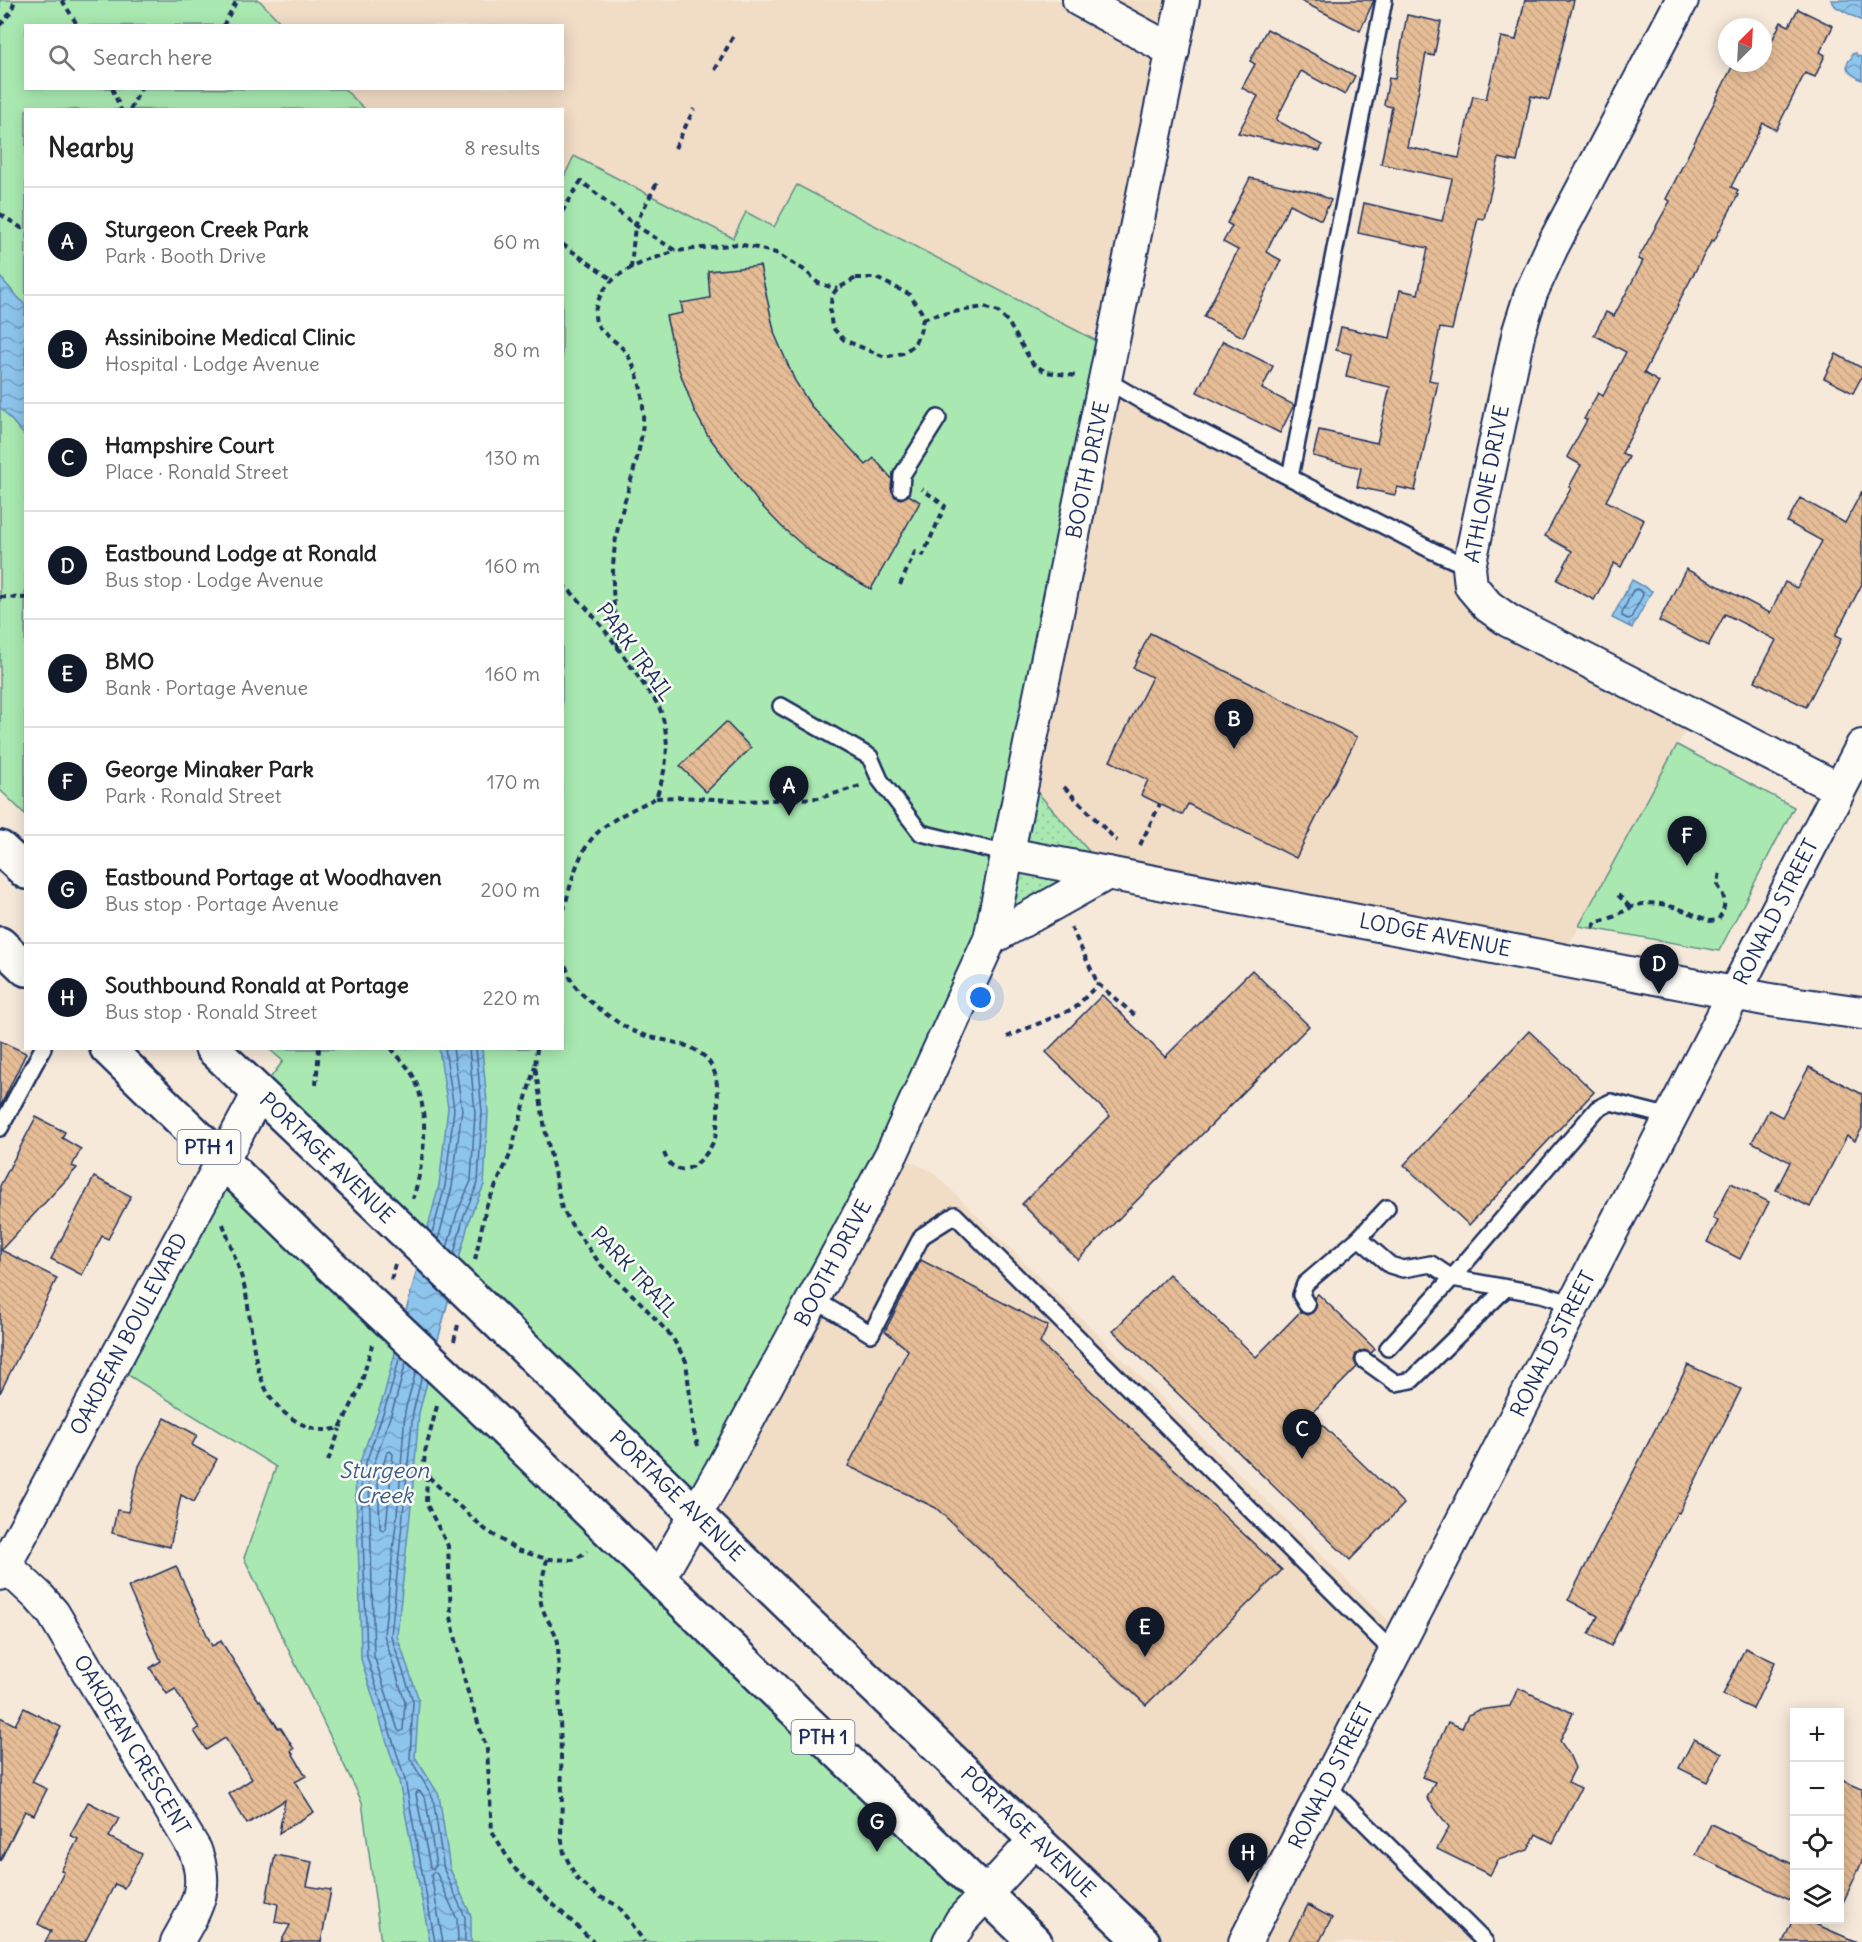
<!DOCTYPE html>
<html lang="en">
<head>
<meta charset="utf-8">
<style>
	:root { --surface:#fff; --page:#f2f2f2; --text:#222; --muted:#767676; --line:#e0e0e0; --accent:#111827 }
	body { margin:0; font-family:Delius,sans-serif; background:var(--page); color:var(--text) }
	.controls { position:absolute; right:18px; bottom:18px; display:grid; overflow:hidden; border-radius:0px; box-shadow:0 3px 15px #0003 }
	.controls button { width:54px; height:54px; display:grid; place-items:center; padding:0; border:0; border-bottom:2px solid var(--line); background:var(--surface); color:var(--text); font:30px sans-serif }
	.compass { position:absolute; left:1718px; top:18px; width:54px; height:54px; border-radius:50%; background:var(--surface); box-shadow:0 3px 15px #0003; rotate:24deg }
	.you { position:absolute; left:981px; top:998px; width:21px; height:21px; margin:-15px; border:4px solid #fff; border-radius:50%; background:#1a73e8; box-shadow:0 0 0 9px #1a73e833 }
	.badge { display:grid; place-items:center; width:39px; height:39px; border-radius:50%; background:var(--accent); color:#fff; font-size:20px; font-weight:700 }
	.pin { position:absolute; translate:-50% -50px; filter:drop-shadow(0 2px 3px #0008) }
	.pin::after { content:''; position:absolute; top:32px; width:21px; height:18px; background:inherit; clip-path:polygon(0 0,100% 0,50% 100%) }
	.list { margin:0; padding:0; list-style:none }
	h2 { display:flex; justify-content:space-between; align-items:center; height:78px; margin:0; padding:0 24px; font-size:26px }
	h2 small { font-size:20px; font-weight:400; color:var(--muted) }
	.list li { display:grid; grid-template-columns:39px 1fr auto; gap:18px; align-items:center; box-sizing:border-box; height:108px; padding:0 24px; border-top:2px solid var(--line) }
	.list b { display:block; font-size:22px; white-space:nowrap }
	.list p { margin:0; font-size:20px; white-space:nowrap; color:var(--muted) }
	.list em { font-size:20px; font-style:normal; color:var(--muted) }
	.icon { flex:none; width:33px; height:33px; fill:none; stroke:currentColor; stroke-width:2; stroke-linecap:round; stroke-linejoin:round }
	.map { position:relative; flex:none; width:1862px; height:1942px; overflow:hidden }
	.search { position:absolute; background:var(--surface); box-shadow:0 3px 15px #0003; left:24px; top:24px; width:540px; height:66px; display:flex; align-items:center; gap:15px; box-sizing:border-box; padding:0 21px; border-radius:0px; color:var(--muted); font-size:22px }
	.panel { position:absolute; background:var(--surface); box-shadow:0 3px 15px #0003; left:24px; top:108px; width:540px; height:942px; border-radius:0px }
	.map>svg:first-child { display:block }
</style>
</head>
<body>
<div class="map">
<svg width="1862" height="1942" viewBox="0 0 1862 1942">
	<defs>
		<pattern id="grass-dots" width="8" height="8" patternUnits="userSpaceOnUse" patternTransform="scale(1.5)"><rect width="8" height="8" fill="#a9e9b1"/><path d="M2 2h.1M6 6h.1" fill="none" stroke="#91c89b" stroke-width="1.8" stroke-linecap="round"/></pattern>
		<pattern id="water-waves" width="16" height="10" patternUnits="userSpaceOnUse" patternTransform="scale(1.5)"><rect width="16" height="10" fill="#8ec5ed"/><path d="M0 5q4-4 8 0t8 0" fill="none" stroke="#73a0c3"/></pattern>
		<pattern id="building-back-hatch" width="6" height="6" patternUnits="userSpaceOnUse" patternTransform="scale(1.5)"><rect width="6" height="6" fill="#e6bd96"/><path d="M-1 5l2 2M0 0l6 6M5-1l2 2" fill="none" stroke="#c5a384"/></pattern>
	</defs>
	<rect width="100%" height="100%" fill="#f6e9da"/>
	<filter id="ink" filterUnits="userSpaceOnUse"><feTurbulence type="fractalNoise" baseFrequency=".0167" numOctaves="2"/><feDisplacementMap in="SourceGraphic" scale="12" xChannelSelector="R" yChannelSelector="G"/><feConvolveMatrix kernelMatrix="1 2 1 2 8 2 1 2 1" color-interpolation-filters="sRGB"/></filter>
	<g filter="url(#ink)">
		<!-- built -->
		<g fill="#f1dcc6">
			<path d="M259,0h924l-71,349 -315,-164 -23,42 -41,11 -159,-82 -11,25 -1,-71 -197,-1 -21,-20 218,-1v-62l-279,-1z"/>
			<path d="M1106,380l327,171 62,49 201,111 -112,208 -24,40 -452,-86 -84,-96z"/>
			<path d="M892,1153l39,18 14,13 458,451 -76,149 158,158h-342l-447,-427z"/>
		</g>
		<!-- grass -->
		<path fill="url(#grass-dots)" stroke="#628c88" stroke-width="1.5" d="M1024,777l84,96 -118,66z"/>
		<!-- park -->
		<g fill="#a9e9b1" stroke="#628c88" stroke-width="1.5">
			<path d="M0,0h259l24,25 -257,1v62l318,1 21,20 -339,1 -1,704 -25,-24z"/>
			<path d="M574,156l159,82 13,-26 28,15 23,-42 315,164 -122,590 -294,576 -437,-422 24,-32 -14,-12 293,-1v-867z"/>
			<path d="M1677,745l117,62 -75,144 -140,-25z"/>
			<path d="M224,1161l762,734 -37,47h-568l-19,-140 -118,-244 32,-91 -164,-102z"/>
		</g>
		<!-- water -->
		<g fill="url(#water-waves)" stroke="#6089b4" stroke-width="1.5">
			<path d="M1831,0h31v21l-26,-14z"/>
			<path d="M1856,53l1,3 5,1v23c-10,-5 -22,-12 -10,-23v-3z"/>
			<path d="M0,277l25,28v131l-25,-29z"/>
			<path d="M1632,580l20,11 -20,37 -20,-10z"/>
			<path d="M439,1049h43l6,63 -4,73 -14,32 -51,196 -7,83 -15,140 22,64 -4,57 24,38 11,74 21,47v26h-41l-31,-161 -38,-122 -2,-89 -4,-94 29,-81 55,-210 9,-77z"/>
		</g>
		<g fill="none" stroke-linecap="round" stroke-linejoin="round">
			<!-- shore -->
			<g stroke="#496b97" stroke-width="1.5">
				<path d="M1637,589l5,3 1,3 -12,23 -3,1 -6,-3v-3l11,-23z"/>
				<path d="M432,1234l13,-48 9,-77 -9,-61"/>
				<path d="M438,1240l14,-53 10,-78 -9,-61"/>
				<path d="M447,1248l10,-35 14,-32 4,-69 -6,-64"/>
				<path d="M454,1254l10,-39 14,-32 4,-71 -6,-64"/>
				<path d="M400,1356l-11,40 -28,81 6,180 38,123 30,162"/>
				<path d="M406,1362l-10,37 -27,80 5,177 24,74 2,2 3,-2 2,-28 -21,-67 15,-140 6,-84 11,-40"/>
				<path d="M422,1376l-9,36 -22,224 22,65 -3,57 23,40 11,72 21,47v25"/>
				<path d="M390,1451l3,3 -7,74 -3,3 -3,-3 -2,-48 9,-27z"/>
				<path d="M418,1791l3,1 5,9 10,65 -3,3 -3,-2 -14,-73z"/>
				<path d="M443,1942l-12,-67 3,-3 3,2 20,45 1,23"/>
			</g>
		</g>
		<!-- building -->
		<g fill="url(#building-back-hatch)" stroke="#1b2f5e" stroke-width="1.5">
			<path d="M1299,0h75l-14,31z"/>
			<path d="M1525,0h49l-25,100 -18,-4 -14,66 -18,-4 -15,61 -6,-1 -26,112 -12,-2 -11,52 9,2 -23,109 -18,-4 -2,8 -38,-8 4,-19 -48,-12 6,-26 58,13 13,-56 -44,-10 5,-23 -15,-4 5,-23 49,11 10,-48 18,4 10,-46 -70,-15 6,-30 78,18 10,-42 -71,-15 11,-57 -8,-2 5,-27 6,1 12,-64 34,7 -7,34 -8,-2 -19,93 52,11 14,-62 13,3 15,-62 15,3z"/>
			<path d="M1798,9l35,17 -13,26 5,3 -10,22 -10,-4 -29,57 -13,-7 -32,64 7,3 -2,4 2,1 -24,46 -2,-1 -35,65 1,1 -34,67 15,9 -37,71 7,4 -23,44 38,19 -23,47 -7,-4 -20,37 -37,-20 15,-29 -27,-15 26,-48 -2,-1 12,-22 -14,-8 20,-37 -3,-1 14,-26 5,3 23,-44 -32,-17 12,-23 8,4 29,-55 -5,-2 32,-58 -4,-2 68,-136h29v-4l18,-37 8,4z"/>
			<path d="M1267,29l88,47 -10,19 -44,-24 -25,49 46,25 -2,6 -82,-18 20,-37 -16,-8 13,-24 -5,-3z"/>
			<path d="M1250,178l66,15 15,7 -10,20 -31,-16 -24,48 15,8 -38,77 -39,-20 34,-67 -15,-8 9,-16 -5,-3z"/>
			<path d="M760,266l15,69 20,46 16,25 55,59 8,-7 18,21 -1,10 4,8 6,2 8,-4 11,7 -49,87 -49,-27 -39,-34 -25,-26 -51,-68 -13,-24 -16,-43 -12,-51 17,-3 -2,-10 29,-5 -2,-27z"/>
			<path d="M1223,341l50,25 -11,23 32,16 -14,28 -83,-41z"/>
			<path d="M1836,354l26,14v8l-9,17 -29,-15z"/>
			<path d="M1862,491v93l-27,52 6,3 -35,68 -51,-26 21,-41 -51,-26 -17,32 -49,-25 27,-52 84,44 15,-31 12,6 25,-47 -35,-19 13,-24 45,25z"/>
			<path d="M1150,633l207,104 -61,121 -108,-54 -6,11 -41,-20 7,-15 -38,-19 42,-84 -19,-9z"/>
			<path d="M726,722l25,26 -45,44 -26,-26z"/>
			<path d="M1252,970l57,56 -231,234 -56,-56 88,-88 -64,-64 56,-57 63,62z"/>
			<path d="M1529,1031l65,61 -125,133 -65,-60z"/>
			<path d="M0,1041l26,12 -26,54z"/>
			<path d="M1809,1067l53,27v34l-7,13 -8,-5 -37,71 -34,-17 14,-28 -38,-20 17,-32 13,7z"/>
			<path d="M36,1117l29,15 -3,6 19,11 -9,17 5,2 -76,82 56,28 -57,115v-207z"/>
			<path d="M94,1177l37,19 -23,43 -6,-3 -20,39 -31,-16z"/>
			<path d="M1731,1183l38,19 -29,57 -33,-17 11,-21 -5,-3z"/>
			<path d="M921,1260l127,66 -8,17 242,227 -136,135 -210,-197 -88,-42 60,-116 -23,-19z"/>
			<path d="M1169,1274l87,83 44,-45 7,3 5,-2 5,-8 -3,-7 4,-4 57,55 -4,4 -7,-3 -8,4 -2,6 3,7 -46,47 93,90 -54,56 -237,-229z"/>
			<path d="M1688,1365l53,24 -62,124 -2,-1 -66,134 -22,-12 9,-18 -30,-16z"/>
			<path d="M165,1418l32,17 -5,10 25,14 -23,43 -13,-7 -11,52 -58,-14 5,-23 11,2 11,-46z"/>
			<path d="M176,1566l36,80 9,-5 38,60 1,-1 18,28h3l13,21 -3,2 15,25 -11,6 19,30 -35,21 6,-33 -38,24 -18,-30 23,-15 -27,-41 -19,12 -12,-19 5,-3 -24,-39 -8,5 -17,-26 11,-7 -33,-74z"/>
			<path d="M1745,1648l30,14 -22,47 -30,-14z"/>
			<path d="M1518,1688l55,25 -13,28 9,13 6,14 -7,14 13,6 -28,55 -17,-9 -8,16 -30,10 -8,15 -53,-26 12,-22 -22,-29 8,-16 -13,-5 26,-55 14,6 6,-13 11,-5 31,-4z"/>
			<path d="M24,1708l37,19 -29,55 15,7 -13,26 -9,-4 -25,50v-144l15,8z"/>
			<path d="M1694,1739l28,14 -15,29 -28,-14z"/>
			<path d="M1839,1779l23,10v73l-23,49z"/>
			<path d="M88,1802l31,16 -10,19 33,17 -18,34 -9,-4 -30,58h-40l6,-11 -13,-7 26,-52 -3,-1 17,-32 -8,-4z"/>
			<path d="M1711,1824l83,41v37l-98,-47z"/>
			<path d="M275,1855l37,7 -5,24 24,4 -10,52h-40l9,-17 -15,-3 3,-18 -12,-3z"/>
			<path d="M1308,1905l24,13 -13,24h-31z"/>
			<path d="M1794,1917v3h12l51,22h-74z"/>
		</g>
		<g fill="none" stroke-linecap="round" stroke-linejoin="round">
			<defs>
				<g id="service">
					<path d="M1106,380l39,23 288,148 36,16"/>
					<path d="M1290,477l94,-477"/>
					<path d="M901,489l1,-14 36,-57"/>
					<path d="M781,706l89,51 10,23 41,53 87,21"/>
					<path d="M0,1128l43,-80"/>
					<path d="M1359,1238l28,-30"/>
					<path d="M814,1299l57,35 51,-98 33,-21 439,438"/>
					<path d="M1307,1305l-6,-10 4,-11 54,-46 31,27 13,4 28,-5 21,14 89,16 33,10"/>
					<path d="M1388,1348l64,-70 145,-169 14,-7 59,15"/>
					<path d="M1364,1360l32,23 16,-3 93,-91"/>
					<path d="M1326,1784l159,158"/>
				</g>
				<g id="minor">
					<path d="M1079,0l94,51"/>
					<path d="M1682,0l-130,247 -21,46 -12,38 -50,236 2,19 17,20 21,15 330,168"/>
					<path d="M1008,854l762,146 92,13"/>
					<path d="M990,939l118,-66"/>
					<path d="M5,1565l33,31 15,17 142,237c15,39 1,58 -18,92"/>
					<path d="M0,1574l259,-481"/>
					<path d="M659,1578l61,-106 172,-319 98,-214 193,-939"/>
					<path d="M949,1942l12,-21 75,-82"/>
					<path d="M1245,1942l617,-1196"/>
				</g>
				<g id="trunk">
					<path d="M0,848l26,24"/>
					<path d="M0,944l26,25"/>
					<path d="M107,1048l203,198"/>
					<path d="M212,1048l125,119"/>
					<path d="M531,1354l263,256 349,332"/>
					<path d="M507,1432l528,510"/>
				</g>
			</defs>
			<!-- service casing -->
			<use href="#service" stroke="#1b2f5e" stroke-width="20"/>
			<!-- minor casing -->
			<use href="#minor" stroke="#1b2f5e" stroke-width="36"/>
			<!-- trunk casing -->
			<use href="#trunk" stroke="#1b2f5e" stroke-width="38"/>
			<!-- path -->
			<g stroke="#1b2f5e" stroke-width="4" stroke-dasharray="6 4.5" stroke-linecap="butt">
				<path d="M62,0l16,26"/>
				<path d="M0,25l11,-13 4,-12"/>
				<path d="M223,26l14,-26"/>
				<path d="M715,70l19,-35"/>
				<path d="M112,88l9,22"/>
				<path d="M130,110l11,-22"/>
				<path d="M675,148l19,-39"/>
				<path d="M562,212l19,-31 54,44 41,26 62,-7 19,4 19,5 30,18 12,12 19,6"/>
				<path d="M0,214l26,17"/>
				<path d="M562,244l51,36"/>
				<path d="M631,268l4,-43 23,-44"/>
				<path d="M856,278h20l33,16 12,17 2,8 -3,13 -6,13 -11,8 -18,4 -41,-17 -12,-13 -2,-15 2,-17 5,-6z"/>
				<path d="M923,319l12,-4 49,-8 14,5 10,10 25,42 13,8 30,4"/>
				<path d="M562,584c32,27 58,67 82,101 5,8 14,17 17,27 10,31 6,56 -5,86 -20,10 -44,20 -60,36 -21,22 -26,55 -34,83"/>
				<path d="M900,585l15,-33 8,3 22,-49 -23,-17"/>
				<path d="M0,597l26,1"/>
				<path d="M618,648c-4,-37 -8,-73 -2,-110 8,-49 35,-97 25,-148 -2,-12 -9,-31 -18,-41 -14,-16 -36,-19 -25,-48 13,-32 50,-40 78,-50"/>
				<path d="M1064,787l53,54"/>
				<path d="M656,798l25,-1 65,4 74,-3 40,-12"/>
				<path d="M1140,845l20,-41"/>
				<path d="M1618,895l13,13"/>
				<path d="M1071,927l27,57 40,34"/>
				<path d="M1593,928l3,-6c15,-2 20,-7 34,-14 26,-13 56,4 80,13l8,-1c8,-13 9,-21 0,-34l2,-16"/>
				<path d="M562,956c4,9 7,22 13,30 8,12 44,39 58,45 27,13 71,7 82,43 4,15 4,45 1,60 -6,24 -38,55 -52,19"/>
				<path d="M1007,1037l68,-29 23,-24"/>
				<path d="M391,1048c9,11 20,21 25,34 14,38 8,79 -3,117"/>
				<path d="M537,1048l-2,18 10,63 17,80 13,21 26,35 39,37 32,35 14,24 8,71 5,17"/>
				<path d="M316,1085l3,-37"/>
				<path d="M223,1224c8,23 18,47 23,70 9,46 4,100 50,127 15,9 28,11 44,7l20,-40 12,-43"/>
				<path d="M475,1260l11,-53 24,-52 25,-89"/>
				<path d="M391,1280l4,-16"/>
				<path d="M454,1341l4,-16"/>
				<path d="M437,1406l-12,46 -1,12 3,11 22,22 37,33 31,20 30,9 28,1 12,-9"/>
				<path d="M328,1461l12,-32"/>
				<path d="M427,1475l-1,28 22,43 3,71 15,69 21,64 5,81 21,36 81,75"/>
				<path d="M547,1559c-3,15 -10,32 -5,48 4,13 13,22 16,35l4,152 -1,41 3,18 13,26 20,16 21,11 10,12 16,24"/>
			</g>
			<!-- service -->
			<use href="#service" stroke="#fdfcf7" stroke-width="15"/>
			<!-- minor -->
			<use href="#minor" stroke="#fdfcf7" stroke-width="32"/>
			<!-- trunk -->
			<use href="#trunk" stroke="#fdfcf7" stroke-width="33"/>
			<defs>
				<g id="trunk-bridge">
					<path d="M337,1167l194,187"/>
					<path d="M310,1246l197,186"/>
				</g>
			</defs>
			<!-- trunk-bridge casing -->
			<use href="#trunk-bridge" stroke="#1b2f5e" stroke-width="38" stroke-linecap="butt"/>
			<!-- trunk-bridge -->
			<use href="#trunk-bridge" stroke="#fdfcf7" stroke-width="33"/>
		</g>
	</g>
	<g text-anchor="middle" stroke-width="5" stroke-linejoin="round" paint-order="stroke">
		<!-- shield labels -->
		<g fill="#fdfcf7" stroke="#5f6c8c" stroke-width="1.5">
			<rect x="177.5" y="1130" width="63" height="34" rx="4.5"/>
			<rect x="791.5" y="1720" width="63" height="34" rx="4.5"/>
		</g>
		<g font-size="20" font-weight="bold" fill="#1b2f5e">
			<text x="209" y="1154">PTH 1</text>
			<text x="823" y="1744">PTH 1</text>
		</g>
		<!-- street labels -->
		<g font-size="21" fill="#1b2f5e" stroke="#fdfcf7">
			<text transform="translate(1088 470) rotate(-78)" y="7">BOOTH DRIVE</text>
			<text transform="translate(1487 484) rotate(-79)" y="7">ATHLONE DRIVE</text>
			<text transform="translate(635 652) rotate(54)" y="7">PARK TRAIL</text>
			<text transform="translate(1776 912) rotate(-63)" y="7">RONALD STREET</text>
			<text transform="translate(1435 935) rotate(11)" y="7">LODGE AVENUE</text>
			<text transform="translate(327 1158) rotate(44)" y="7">PORTAGE AVENUE</text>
			<text transform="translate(833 1263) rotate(-62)" y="7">BOOTH DRIVE</text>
			<text transform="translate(634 1272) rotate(47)" y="7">PARK TRAIL</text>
			<text transform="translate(129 1334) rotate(-62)" y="7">OAKDEAN BOULEVARD</text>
			<text transform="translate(1553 1344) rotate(-63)" y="7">RONALD STREET</text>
			<text transform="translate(677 1496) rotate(44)" y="7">PORTAGE AVENUE</text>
			<text transform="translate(132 1745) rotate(59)" y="7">OAKDEAN CRESCENT</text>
			<text transform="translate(1331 1776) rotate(-63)" y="7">RONALD STREET</text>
			<text transform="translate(1028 1832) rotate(44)" y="7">PORTAGE AVENUE</text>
		</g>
		<!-- water labels -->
		<g font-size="22" font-style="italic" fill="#3e5c89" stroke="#fdfcf7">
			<text x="384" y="1478">Sturgeon<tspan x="384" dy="25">Creek</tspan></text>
		</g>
	</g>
</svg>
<div class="controls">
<button>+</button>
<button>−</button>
<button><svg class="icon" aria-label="locate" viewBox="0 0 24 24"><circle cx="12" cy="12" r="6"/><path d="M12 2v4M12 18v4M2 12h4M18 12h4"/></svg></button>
<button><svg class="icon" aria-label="layers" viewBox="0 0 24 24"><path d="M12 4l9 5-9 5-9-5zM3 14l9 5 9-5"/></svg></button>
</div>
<svg class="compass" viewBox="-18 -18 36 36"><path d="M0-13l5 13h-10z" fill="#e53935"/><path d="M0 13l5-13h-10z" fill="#767676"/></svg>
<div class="you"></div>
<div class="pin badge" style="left:789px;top:816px">A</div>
<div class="pin badge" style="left:1234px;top:749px">B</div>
<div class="pin badge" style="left:1302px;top:1459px">C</div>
<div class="pin badge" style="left:1659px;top:994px">D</div>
<div class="pin badge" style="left:1145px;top:1657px">E</div>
<div class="pin badge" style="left:1687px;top:866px">F</div>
<div class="pin badge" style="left:877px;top:1852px">G</div>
<div class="pin badge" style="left:1248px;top:1883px">H</div>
<div class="search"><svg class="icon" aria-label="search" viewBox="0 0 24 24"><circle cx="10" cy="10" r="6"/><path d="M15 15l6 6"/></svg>Search here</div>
<section class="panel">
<h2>Nearby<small>8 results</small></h2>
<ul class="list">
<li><span class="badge">A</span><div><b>Sturgeon Creek Park</b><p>Park · Booth Drive</p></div><em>60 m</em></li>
<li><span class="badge">B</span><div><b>Assiniboine Medical Clinic</b><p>Hospital · Lodge Avenue</p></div><em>80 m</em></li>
<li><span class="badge">C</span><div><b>Hampshire Court</b><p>Place · Ronald Street</p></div><em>130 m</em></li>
<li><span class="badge">D</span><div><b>Eastbound Lodge at Ronald</b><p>Bus stop · Lodge Avenue</p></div><em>160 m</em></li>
<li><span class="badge">E</span><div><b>BMO</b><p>Bank · Portage Avenue</p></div><em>160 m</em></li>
<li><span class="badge">F</span><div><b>George Minaker Park</b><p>Park · Ronald Street</p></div><em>170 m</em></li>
<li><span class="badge">G</span><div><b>Eastbound Portage at Woodhaven</b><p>Bus stop · Portage Avenue</p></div><em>200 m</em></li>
<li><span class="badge">H</span><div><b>Southbound Ronald at Portage</b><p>Bus stop · Ronald Street</p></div><em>220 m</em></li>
</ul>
</section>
</div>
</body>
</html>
